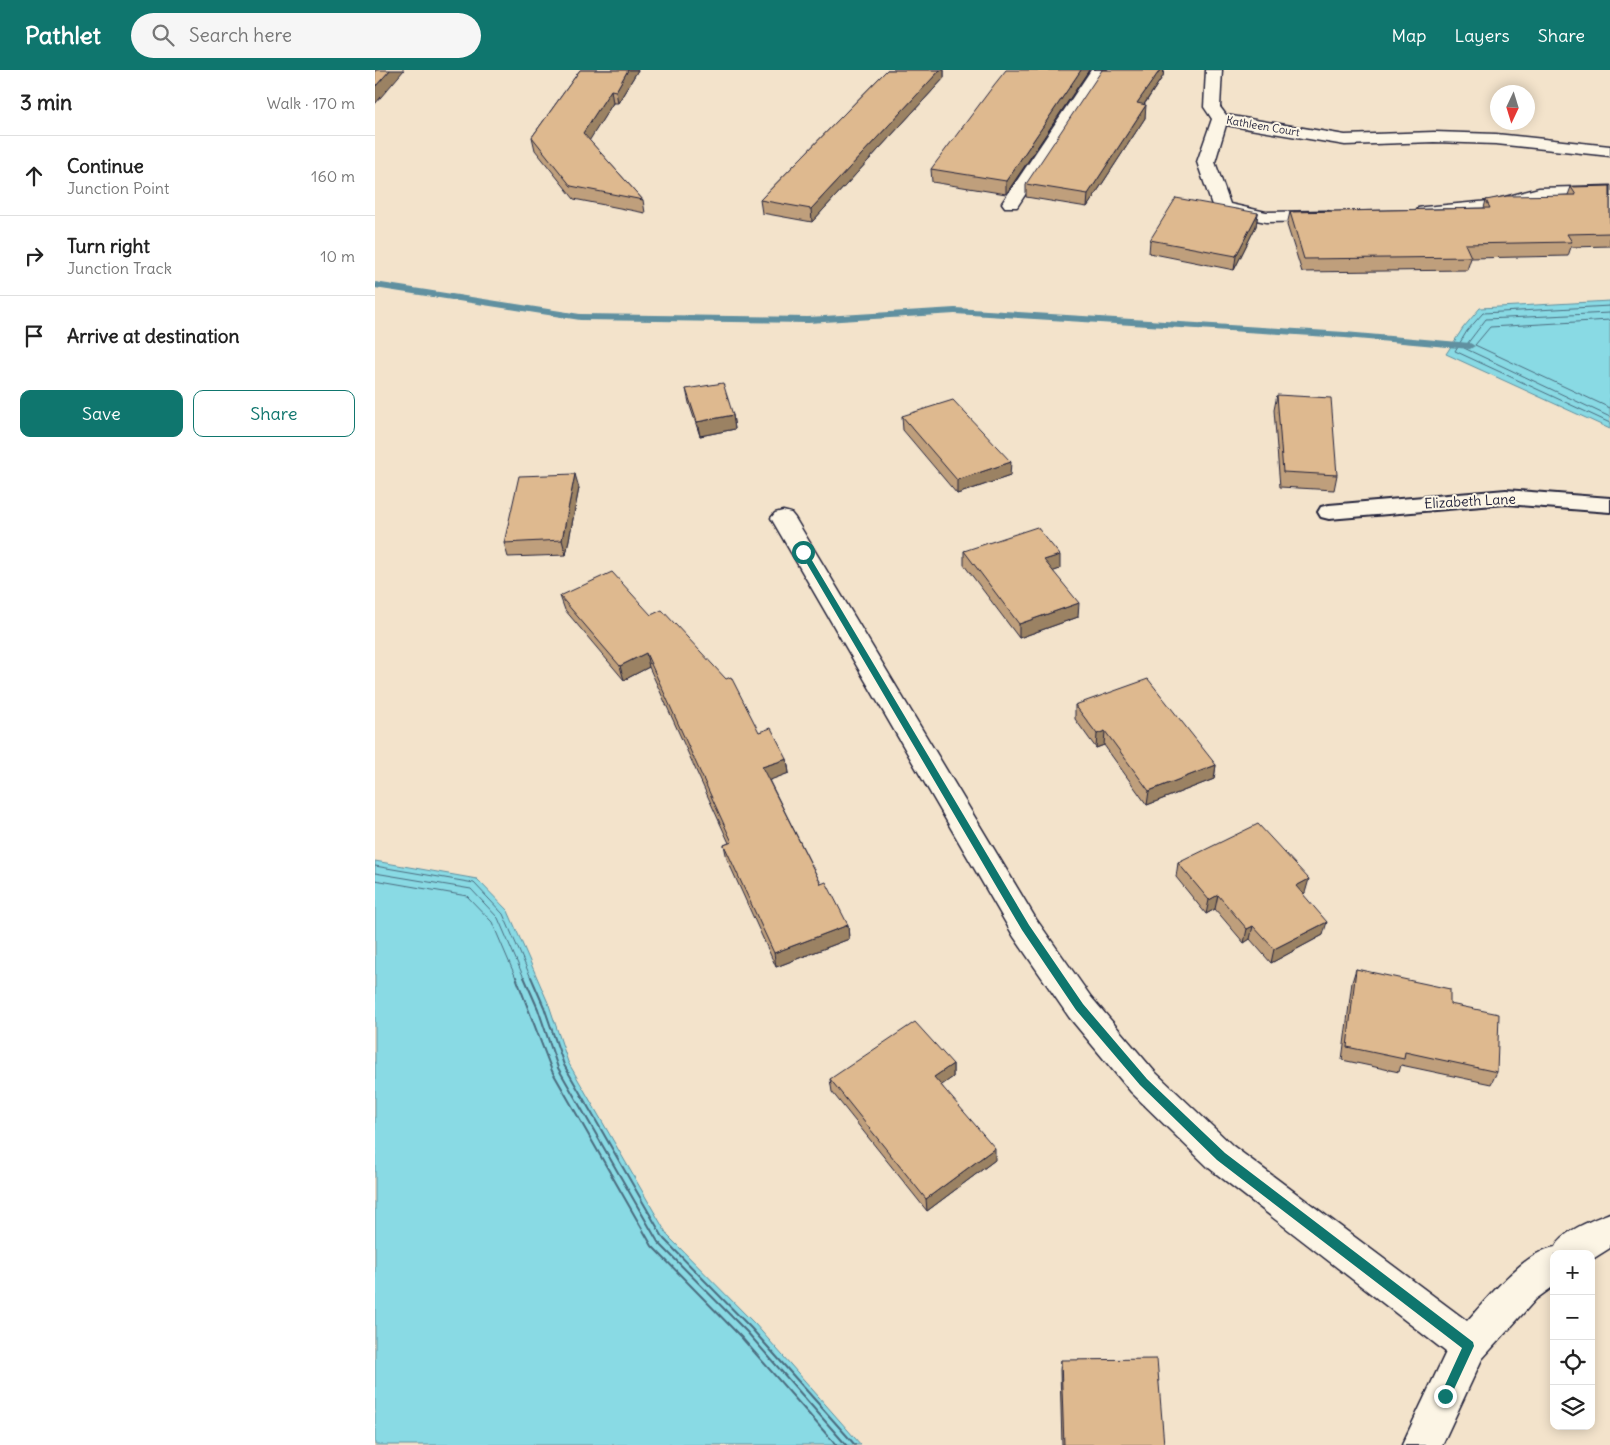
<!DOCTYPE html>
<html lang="en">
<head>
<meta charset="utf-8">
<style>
	:root { --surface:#fff; --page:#f6f6f6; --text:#222; --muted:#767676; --line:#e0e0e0; --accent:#0f766e }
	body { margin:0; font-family:Delius,sans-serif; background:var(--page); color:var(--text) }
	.controls { position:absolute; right:15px; bottom:15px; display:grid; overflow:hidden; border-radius:10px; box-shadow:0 2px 12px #0003 }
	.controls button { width:45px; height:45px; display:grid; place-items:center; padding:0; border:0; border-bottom:1px solid var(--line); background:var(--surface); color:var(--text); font:25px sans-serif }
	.compass { position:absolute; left:1115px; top:15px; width:45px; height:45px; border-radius:50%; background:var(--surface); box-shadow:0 2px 12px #0003; rotate:184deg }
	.stop { position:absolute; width:15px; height:15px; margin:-11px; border:4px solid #0f766e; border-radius:50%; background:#fff }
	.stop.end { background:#0f766e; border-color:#fff; box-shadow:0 1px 5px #0008 }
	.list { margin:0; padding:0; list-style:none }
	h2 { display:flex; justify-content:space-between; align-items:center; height:65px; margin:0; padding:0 20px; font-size:21px }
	h2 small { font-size:16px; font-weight:400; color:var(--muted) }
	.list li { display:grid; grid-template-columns:32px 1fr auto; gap:15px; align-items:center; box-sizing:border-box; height:80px; padding:0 20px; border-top:1px solid var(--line) }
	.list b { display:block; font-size:19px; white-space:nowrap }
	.list p { margin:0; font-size:16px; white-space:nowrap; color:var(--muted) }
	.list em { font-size:16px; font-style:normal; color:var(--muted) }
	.actions { display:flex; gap:10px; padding:15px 20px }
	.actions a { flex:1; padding:11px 0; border:1px solid var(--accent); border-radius:10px; text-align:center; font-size:18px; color:var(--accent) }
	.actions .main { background:var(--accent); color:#fff }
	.icon { flex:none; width:28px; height:28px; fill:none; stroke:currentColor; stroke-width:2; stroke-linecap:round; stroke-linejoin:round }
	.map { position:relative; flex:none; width:1235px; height:1375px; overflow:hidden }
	header { display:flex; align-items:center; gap:30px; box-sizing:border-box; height:70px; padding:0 25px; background:var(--accent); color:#fff }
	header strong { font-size:24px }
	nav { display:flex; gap:28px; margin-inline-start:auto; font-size:18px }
	.search { width:350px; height:45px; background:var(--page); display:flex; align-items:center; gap:12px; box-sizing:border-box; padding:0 18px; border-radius:28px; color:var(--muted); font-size:19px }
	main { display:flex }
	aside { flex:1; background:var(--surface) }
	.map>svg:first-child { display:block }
</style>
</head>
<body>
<header>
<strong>Pathlet</strong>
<div class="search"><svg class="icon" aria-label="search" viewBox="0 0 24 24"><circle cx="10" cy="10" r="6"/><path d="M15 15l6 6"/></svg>Search here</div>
<nav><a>Map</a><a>Layers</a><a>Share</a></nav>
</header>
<main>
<aside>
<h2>3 min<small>Walk · 170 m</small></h2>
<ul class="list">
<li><svg class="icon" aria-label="ahead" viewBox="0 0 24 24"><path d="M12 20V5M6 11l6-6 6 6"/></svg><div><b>Continue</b><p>Junction Point</p></div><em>160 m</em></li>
<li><svg class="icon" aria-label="right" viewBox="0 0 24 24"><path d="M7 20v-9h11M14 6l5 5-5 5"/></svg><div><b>Turn right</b><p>Junction Track</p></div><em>10 m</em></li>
<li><svg class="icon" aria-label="arrive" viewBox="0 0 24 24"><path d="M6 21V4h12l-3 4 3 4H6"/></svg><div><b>Arrive at destination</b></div></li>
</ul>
<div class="actions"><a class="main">Save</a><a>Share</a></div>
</aside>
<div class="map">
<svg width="1235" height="1375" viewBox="0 0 1235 1375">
	<rect width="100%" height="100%" fill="#f3e3cb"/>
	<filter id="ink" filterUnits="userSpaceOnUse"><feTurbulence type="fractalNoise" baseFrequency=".02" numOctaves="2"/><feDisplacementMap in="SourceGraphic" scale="10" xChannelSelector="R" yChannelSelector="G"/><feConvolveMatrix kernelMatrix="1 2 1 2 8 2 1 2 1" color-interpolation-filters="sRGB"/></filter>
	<g filter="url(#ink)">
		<!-- water -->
		<g fill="#89dae4" stroke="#6090a0">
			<path d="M1235,231v128l-164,-75 17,-26 17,-20z"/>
			<path d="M0,791l102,18 31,32 41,94 19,57 100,174 87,88 106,121h-486z"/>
		</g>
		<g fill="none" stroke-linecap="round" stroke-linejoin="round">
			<!-- shore-far1 -->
			<g stroke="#4b6c7f" stroke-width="1">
				<path d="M1235,236l-127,7 -16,18 -12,20 155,72"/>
				<path d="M1235,243l-124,6 -22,29 146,69"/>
				<path d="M1235,250l-120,7 -15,18 135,63"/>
				<path d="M0,796l99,17 29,31 28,64"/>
				<path d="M0,803l96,16 27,29 26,60"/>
				<path d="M0,810l92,16 25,26 24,56"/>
			</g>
			<!-- shore -->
			<g stroke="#4b6c7f" stroke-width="2">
				<path d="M141,907l36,94 100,175 89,91 95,108"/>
				<path d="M149,907l14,32 20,59 100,174 89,90 99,113"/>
				<path d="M156,907l13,30 20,58 100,174 87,89 104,117"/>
			</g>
			<!-- stream -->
			<path fill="#6090a0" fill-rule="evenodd" d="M0,212l205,32 228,3 147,-9 390,24 125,11 5,3 -5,3 -125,-11 -390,-24 -147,9 -228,-3 -205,-32z"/>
			<defs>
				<path id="service" d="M1131,420l104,8v14l-104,-8 -177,15 -8,-2 -3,-5 3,-5 8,-2z"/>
				<g id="minor">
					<path d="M716,0h16l-90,137h-12l-3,-4z"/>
					<path d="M831,0h16l-2,37 6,8 119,20 89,-3 62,2 114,12v10l-114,-12 -62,-2 -89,3 -119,-20 -11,37 15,42 36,8 60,-1 6,1 3,4 -3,4 -6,1 -60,1 -44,-9 -6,-1 -3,-4 -16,-46 15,-43 -8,-12z"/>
					<path d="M1235,116v10l-70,2 -49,13 -67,6 -6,-1 -3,-4 3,-4 6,-1 66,-6 49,-13z"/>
					<path d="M408,441l8,2 4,5 241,401 55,78 64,75 78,74 234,175c21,-23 57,-69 88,-74 7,-16 40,-28 55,-34v35l-19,12v-6h-37v32l-18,13 -54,60 -40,86h-40l44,-93 -237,-184 -78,-76 -62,-75 -55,-80 -243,-419 4,-5z"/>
				</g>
			</defs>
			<!-- service casing -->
			<use href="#service" stroke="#22223b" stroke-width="4"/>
			<!-- minor casing -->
			<use href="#minor" stroke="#22223b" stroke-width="3"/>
			<!-- service -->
			<use href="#service" fill="#fcf5e5" fill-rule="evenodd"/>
			<!-- minor -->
			<use href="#minor" fill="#fcf5e5" fill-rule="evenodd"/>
		</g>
		<!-- wall -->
		<g fill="#bf9f7b" stroke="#22223b">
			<path d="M205,0h58l-20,33h-5l-24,37 54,60 2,13 -71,-14 -39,-49 -3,-13z"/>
			<path d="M512,0h57v8l-132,144 -50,-9 -2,-13z"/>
			<path d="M714,0l-83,124 -74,-12 -1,-13z"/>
			<path d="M785,0h4l-1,6 -19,29 1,13 -58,89 -61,-10v-13z"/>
			<path d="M1235,116v60l-39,1 -3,9 -97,2 -4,12 -165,2 -15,-47 3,-13 194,-4 2,-8 82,-5 3,-8z"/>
			<path d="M883,143l-2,13 -22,44 -85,-17 1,-13z"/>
			<path d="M311,319l47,26 2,14 -35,7 -11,-33z"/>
			<path d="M902,325l60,80 -3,15 -54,-3 -6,-77z"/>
			<path d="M527,346l108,60 -53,18 -54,-64z"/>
			<path d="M204,418l-13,67 -58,2 -4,-14z"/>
			<path d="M589,481l96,18 -7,2 25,46 -59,21 -55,-73z"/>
			<path d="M185,526l199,136 28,27 2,14 -20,7 52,104 27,41 1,14 -73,28 -49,-108 -3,-14 5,-2 -80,-176 -25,13 -59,-70z"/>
			<path d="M700,635l141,60 -2,14 -67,26 -43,-60 -8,3 -21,-29z"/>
			<path d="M803,793l127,30 -2,1 20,41 -52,28 -21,-24 -6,4 -29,-34 -9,5 -30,-37z"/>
			<path d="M981,899l94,35 47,68 -6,12 -90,-19 -2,7 -57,-12 10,-78z"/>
			<path d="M578,994v13l-12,8 54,75 -68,51 -95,-119 -2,-13z"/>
			<path d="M686,1290l103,85h-102l-2,-75z"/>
		</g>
		<!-- shaded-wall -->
		<g fill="#9b8264" stroke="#22223b">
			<path d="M15,0h14l-29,34v-17z"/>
			<path d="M253,0h10l-20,33 -2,-12z"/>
			<path d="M565,0h4v8l-132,144 -1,-13z"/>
			<path d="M706,0h8l-83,124v-13z"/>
			<path d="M785,0h4l-1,6 -27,40 1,-13z"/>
			<path d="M236,20l2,13 -27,43 -3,-13z"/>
			<path d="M771,35l-1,13 -58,89 1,-13z"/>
			<path d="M883,143l-2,13 -22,44 2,-14z"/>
			<path d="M358,345l2,14 -35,7 -3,-14z"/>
			<path d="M636,392l-1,14 -53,18v-14z"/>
			<path d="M200,404l4,14 -13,67 -4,-15z"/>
			<path d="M685,485v14l-17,6 1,-15z"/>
			<path d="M704,533l-1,14 -59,21v-14z"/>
			<path d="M271,583l3,14 -25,13 -4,-14z"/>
			<path d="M730,661l-1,14 -8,3 1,-14z"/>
			<path d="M412,689l2,14 -24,9 -3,-15z"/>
			<path d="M841,695l-2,14 -67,26 2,-14z"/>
			<path d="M934,809l-4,14 -13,7 4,-14z"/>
			<path d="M843,825l-3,14 -9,5 3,-14z"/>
			<path d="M952,852l-4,13 -52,28 3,-14z"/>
			<path d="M473,855l1,14 -73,28 -2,-14z"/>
			<path d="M878,856l-3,13 -6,4 3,-14z"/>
			<path d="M578,994v13l-18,13 -1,-13z"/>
			<path d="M620,1078v12l-68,51 -1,-12z"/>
		</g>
		<!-- building -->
		<g fill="#deb98f" stroke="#22223b">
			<path d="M0,0h15l-15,17z"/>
			<path d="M205,0h48l-12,21 -5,-1 -28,43 60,67 -72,-14 -39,-49z"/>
			<path d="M512,0h53l-129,139 -51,-9z"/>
			<path d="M631,0h75l-75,111 -75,-12 63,-84z"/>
			<path d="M727,0h58l-23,33 9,2 -58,89 -62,-10z"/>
			<path d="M1235,116v47l-43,1 5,8 -107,2 6,13 -167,2 -14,-47 200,-4 -4,-8 21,-4 69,-1 -5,-8z"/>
			<path d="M801,128l82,15 -22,43 -86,-16z"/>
			<path d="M348,313l10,32 -36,7 -11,-33z"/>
			<path d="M902,325l54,3 6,77 -54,-3z"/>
			<path d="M578,330l58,62 -54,18 -55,-64z"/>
			<path d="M200,404l-13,66 -58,3 15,-67z"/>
			<path d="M662,457l23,28 -16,5 35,43 -60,21 -55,-73z"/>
			<path d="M237,502l39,43 11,-5 64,69 5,-2 28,55 12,-4 16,31 -25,8 59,117 5,-2 22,43 -74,28 -50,-108 8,-3 -86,-189 -26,13 -60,-70z"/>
			<path d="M773,609l68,86 -67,26 -44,-60 -8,3 -22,-29z"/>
			<path d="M883,754l51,55 -13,7 31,36 -53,27 -21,-23 -6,3 -29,-34 -9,5 -31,-37z"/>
			<path d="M981,899l94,20v15l49,10 -2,58 -92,-20 -1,7 -57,-12z"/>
			<path d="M540,952l38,42 -19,13 61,71 -69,51 -96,-120z"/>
			<path d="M782,1289l7,86h-100l-3,-85z"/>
		</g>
	</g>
	<!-- route -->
	<path fill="#0f766e" d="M428,480l4,2 222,373 54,79 64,75 78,74 248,189 1,4 -25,54 -4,1 -5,-5 22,-48 -245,-188 -77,-75 -64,-75 -54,-80 -222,-378z"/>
	<g text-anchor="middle" stroke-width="4" stroke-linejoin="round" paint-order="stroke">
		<!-- far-street labels -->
		<g font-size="11" fill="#22223b" stroke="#fcf5e5">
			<text transform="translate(888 56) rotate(10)" y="4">Kathleen Court</text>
		</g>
		<!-- street labels -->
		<g font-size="14" fill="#22223b" stroke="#fcf5e5">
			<text transform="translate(1095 431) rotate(-3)" y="5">Elizabeth Lane</text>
		</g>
	</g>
</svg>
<div class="controls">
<button>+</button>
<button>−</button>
<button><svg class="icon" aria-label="locate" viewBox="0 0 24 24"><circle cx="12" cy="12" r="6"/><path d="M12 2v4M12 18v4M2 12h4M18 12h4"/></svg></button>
<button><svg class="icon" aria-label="layers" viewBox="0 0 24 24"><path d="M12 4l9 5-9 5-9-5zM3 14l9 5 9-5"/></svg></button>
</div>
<svg class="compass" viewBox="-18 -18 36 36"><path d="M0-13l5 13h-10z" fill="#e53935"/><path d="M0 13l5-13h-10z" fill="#767676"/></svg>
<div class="stop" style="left:428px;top:482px"></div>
<div class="stop end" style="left:1070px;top:1326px"></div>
</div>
</main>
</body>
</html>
